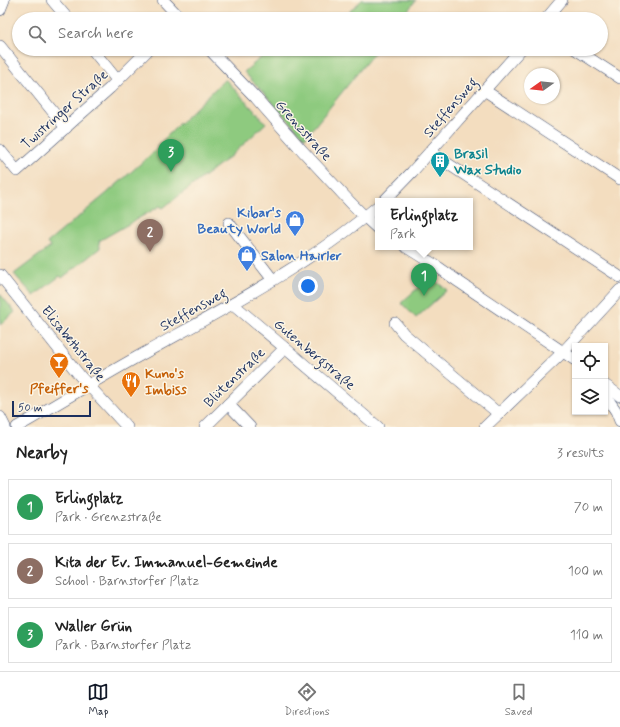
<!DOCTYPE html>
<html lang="en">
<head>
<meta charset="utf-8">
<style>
	:root { --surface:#fff; --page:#f2f2f2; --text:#222; --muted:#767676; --line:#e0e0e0; --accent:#111827 }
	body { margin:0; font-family:Mynerve,sans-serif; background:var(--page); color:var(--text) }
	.controls { position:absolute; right:12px; bottom:12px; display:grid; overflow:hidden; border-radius:0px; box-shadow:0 1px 3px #0004 }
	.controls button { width:36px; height:36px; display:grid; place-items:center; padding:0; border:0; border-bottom:1px solid var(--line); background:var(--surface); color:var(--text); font:20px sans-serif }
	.compass { position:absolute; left:524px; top:68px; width:36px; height:36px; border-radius:50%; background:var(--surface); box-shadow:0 1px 3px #0004; rotate:255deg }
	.scale { position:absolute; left:12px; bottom:10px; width:79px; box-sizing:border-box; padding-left:4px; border:2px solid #1b2f5e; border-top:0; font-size:11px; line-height:14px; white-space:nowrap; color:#1b2f5e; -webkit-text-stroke:3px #fcf5e5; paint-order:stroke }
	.you { position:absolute; left:308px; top:286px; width:14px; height:14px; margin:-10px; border:3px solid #fff; border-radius:50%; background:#1a73e8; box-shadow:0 0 0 6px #1a73e833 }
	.badge { display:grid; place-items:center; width:26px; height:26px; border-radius:50%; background:var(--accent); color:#fff; font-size:13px; font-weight:700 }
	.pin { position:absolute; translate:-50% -33px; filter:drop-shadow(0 1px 2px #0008) }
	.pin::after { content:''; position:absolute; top:21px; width:14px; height:12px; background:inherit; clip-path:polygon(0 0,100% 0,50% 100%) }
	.popup { position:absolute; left:375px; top:198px; width:98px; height:52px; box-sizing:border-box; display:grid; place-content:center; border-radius:0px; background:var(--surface); filter:drop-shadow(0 1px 3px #0005); font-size:13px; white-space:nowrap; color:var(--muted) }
	.popup b { font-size:15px; color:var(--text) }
	.popup::after { content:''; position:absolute; left:50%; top:100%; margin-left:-8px; border:8px solid transparent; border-top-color:var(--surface) }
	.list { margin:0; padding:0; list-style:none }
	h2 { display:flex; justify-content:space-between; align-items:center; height:52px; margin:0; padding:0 16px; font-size:17px }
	h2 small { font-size:13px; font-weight:400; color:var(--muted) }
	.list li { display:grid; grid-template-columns:26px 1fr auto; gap:12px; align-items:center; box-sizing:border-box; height:56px; margin:0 8px 8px; padding:0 8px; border:1px solid var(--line); border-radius:0px }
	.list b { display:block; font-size:15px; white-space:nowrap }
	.list p { margin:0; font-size:13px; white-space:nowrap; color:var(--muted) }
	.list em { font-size:13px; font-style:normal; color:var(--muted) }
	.icon { flex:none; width:22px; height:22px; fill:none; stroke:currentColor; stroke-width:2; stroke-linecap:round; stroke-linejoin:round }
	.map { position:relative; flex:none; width:620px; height:427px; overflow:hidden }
	.search { position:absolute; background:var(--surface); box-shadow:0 1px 3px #0004; left:12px; right:12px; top:12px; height:44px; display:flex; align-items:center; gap:10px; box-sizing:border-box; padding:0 14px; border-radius:22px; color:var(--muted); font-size:15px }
	.sheet { height:244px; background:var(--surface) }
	nav { display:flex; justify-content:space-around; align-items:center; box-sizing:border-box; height:56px; border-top:1px solid var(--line); background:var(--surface); font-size:11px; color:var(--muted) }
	nav a { display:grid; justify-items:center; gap:2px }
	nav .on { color:var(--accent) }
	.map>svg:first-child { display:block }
</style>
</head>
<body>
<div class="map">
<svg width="620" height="427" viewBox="0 0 620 427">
	<rect width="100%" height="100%" fill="#fcf5e5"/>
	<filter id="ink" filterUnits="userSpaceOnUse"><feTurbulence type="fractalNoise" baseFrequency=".025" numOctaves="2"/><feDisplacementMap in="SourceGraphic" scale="8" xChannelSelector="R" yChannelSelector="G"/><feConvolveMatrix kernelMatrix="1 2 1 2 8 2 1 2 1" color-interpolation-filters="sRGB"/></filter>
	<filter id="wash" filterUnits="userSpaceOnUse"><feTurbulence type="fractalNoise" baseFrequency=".012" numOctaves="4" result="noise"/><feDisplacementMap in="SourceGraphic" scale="16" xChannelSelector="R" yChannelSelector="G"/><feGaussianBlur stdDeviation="0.9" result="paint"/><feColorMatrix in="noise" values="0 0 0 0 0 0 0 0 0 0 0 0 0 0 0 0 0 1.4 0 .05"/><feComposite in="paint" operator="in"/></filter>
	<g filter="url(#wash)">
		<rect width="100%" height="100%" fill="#f3ddbf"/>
		<!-- green -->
		<g fill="#8eca7f" stroke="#547c6e">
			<path d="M362,0h54l-15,19h-60z"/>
			<path d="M271,49h19l5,5 6,-5h76l-72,89 -61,-66z"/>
			<path d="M225,79l41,44 -34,32 -69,53 -3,-2 -61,35 1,7 -38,30 -2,-2 -26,20 -20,-22 36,-27 -3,-4 59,-49 50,-44 4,-7z"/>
			<path d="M430,277l17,13 -31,28 -15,-15z"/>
			<path d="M0,294l15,18 -15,13z"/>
		</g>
	</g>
	<g filter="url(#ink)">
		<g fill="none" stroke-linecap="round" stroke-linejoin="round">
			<defs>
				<g id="street">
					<path d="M52,0l16,19"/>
					<path d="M163,0l18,19"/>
					<path d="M0,10l4,-10"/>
					<path d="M546,19l16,-19"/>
					<path d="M0,46l66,82"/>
					<path d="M92,49l25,31"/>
					<path d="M209,49l47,49 43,49 52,56 14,14 13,12"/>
					<path d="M575,49l45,29"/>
					<path d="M484,90l136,89"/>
					<path d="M0,150l17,21 93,-83 39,-39"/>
					<path d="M430,152l190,125"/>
					<path d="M384,201l28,-29 109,-123"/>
					<path d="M229,223l44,57"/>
					<path d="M406,247l32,20 21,15 116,78"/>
					<path d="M0,275l80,101 47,51"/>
					<path d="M233,304l145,123"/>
					<path d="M395,323l9,11 95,80"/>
					<path d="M605,385l15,11"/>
					<path d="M605,395l11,16 4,10"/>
					<path d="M228,404l22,23"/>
					<path d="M0,417l5,10"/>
					<path d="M17,427c44,-25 87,-52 131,-76 79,-44 160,-86 230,-145"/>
					<path d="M205,427l80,-79"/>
					<path d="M485,427l78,-75 57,-62"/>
				</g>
			</defs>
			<!-- street casing -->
			<use href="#street" stroke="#3b496d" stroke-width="12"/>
			<!-- street -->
			<use href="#street" stroke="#fff" stroke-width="11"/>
		</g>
	</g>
	<!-- icons -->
	<defs>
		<symbol id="building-pin" viewBox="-11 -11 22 30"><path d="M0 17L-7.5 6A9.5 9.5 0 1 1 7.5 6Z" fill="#0f9aa8" stroke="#fcf5e5"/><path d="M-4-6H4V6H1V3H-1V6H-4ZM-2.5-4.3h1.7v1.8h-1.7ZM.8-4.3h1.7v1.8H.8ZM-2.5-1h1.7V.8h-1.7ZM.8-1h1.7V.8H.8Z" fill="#fff"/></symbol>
		<symbol id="shop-pin" viewBox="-11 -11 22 30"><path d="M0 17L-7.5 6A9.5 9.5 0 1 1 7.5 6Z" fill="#3f7fe0" stroke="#fcf5e5"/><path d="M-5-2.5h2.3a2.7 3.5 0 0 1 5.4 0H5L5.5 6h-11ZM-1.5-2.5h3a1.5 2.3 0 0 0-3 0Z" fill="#fff"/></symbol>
		<symbol id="bar-pin" viewBox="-11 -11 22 30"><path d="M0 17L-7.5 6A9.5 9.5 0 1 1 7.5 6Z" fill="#e8710a" stroke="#fcf5e5"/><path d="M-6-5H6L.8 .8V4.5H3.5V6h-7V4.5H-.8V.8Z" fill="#fff"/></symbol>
		<symbol id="restaurant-pin" viewBox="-11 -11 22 30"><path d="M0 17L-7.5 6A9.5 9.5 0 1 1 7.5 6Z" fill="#e8710a" stroke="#fcf5e5"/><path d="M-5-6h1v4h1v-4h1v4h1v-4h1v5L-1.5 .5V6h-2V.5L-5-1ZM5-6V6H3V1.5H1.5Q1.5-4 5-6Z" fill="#fff"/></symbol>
	</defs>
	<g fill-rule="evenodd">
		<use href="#building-pin" x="429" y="150" width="22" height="30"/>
		<use href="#shop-pin" x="284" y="209" width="22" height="30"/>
		<use href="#shop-pin" x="236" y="244" width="22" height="30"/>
		<use href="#bar-pin" x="48" y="351" width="22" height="30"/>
		<use href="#restaurant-pin" x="120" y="370" width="22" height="30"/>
	</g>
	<g text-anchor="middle" stroke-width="3" stroke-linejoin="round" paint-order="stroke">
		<!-- street labels -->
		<g font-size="14" fill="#1b2f5e" stroke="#fcf5e5">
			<text transform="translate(450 107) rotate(-49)" y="5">Steffensweg</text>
			<text transform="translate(64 109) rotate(-42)" y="5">Twistringer Straße</text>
			<text transform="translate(304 130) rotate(48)" y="5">Grenzstraße</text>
			<text transform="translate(193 309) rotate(-29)" y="5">Steffensweg</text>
			<text transform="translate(74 343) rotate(51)" y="5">Elisabethstraße</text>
			<text transform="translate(315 354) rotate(40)" y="5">Gutenbergstraße</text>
			<text transform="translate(234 377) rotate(-44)" y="5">Blütenstraße</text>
		</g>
		<!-- culture labels -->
		<g font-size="14" font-weight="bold" fill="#0d838f" stroke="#fcf5e5" text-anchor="start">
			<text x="454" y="158">Brasil<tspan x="454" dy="16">Wax Studio</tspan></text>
		</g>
		<!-- shop labels -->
		<g font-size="14" font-weight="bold" fill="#366cbe" stroke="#fcf5e5" text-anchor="end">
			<text x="281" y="217">Kibar's<tspan x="281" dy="16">Beauty World</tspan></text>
			<text x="261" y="260" text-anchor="start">Salon Hairler</text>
		</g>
		<!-- food labels -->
		<g font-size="14" font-weight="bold" fill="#c56008" stroke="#fcf5e5" text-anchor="start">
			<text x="145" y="378">Kuno's<tspan x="145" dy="16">Imbiss</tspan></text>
			<text x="59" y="393" text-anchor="middle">Pfeiffer's</text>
		</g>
	</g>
</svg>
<div class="controls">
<button><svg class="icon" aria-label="locate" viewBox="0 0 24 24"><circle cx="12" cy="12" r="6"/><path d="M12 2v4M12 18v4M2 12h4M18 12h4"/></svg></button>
<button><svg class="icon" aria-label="layers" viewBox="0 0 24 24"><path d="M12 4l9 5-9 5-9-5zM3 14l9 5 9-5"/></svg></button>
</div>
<svg class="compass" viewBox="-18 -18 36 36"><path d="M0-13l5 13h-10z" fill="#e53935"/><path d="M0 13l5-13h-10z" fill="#767676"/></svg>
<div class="scale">50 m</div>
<div class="you"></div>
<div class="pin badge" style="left:424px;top:296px;background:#2e9e5b">1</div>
<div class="popup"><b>Erlingplatz</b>Park</div>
<div class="pin badge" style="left:150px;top:252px;background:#8d6e63">2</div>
<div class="pin badge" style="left:171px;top:172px;background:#2e9e5b">3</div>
<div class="search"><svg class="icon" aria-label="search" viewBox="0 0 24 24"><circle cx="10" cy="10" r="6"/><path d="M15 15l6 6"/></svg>Search here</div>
</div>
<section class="sheet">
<h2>Nearby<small>3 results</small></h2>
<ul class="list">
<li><span class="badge" style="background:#2e9e5b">1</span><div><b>Erlingplatz</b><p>Park · Grenzstraße</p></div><em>70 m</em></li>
<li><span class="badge" style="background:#8d6e63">2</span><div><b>Kita der Ev. Immanuel-Gemeinde</b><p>School · Barnstorfer Platz</p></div><em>100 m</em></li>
<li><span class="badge" style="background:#2e9e5b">3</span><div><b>Waller Grün</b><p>Park · Barnstorfer Platz</p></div><em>110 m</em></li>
</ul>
</section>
<nav>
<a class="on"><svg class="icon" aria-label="map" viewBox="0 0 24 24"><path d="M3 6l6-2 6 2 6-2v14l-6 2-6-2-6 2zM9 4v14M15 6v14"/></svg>Map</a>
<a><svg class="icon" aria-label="directions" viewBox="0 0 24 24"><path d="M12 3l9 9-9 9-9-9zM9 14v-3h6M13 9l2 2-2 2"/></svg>Directions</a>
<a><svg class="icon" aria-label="saved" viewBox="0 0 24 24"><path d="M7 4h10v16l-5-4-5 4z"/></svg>Saved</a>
</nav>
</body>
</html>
